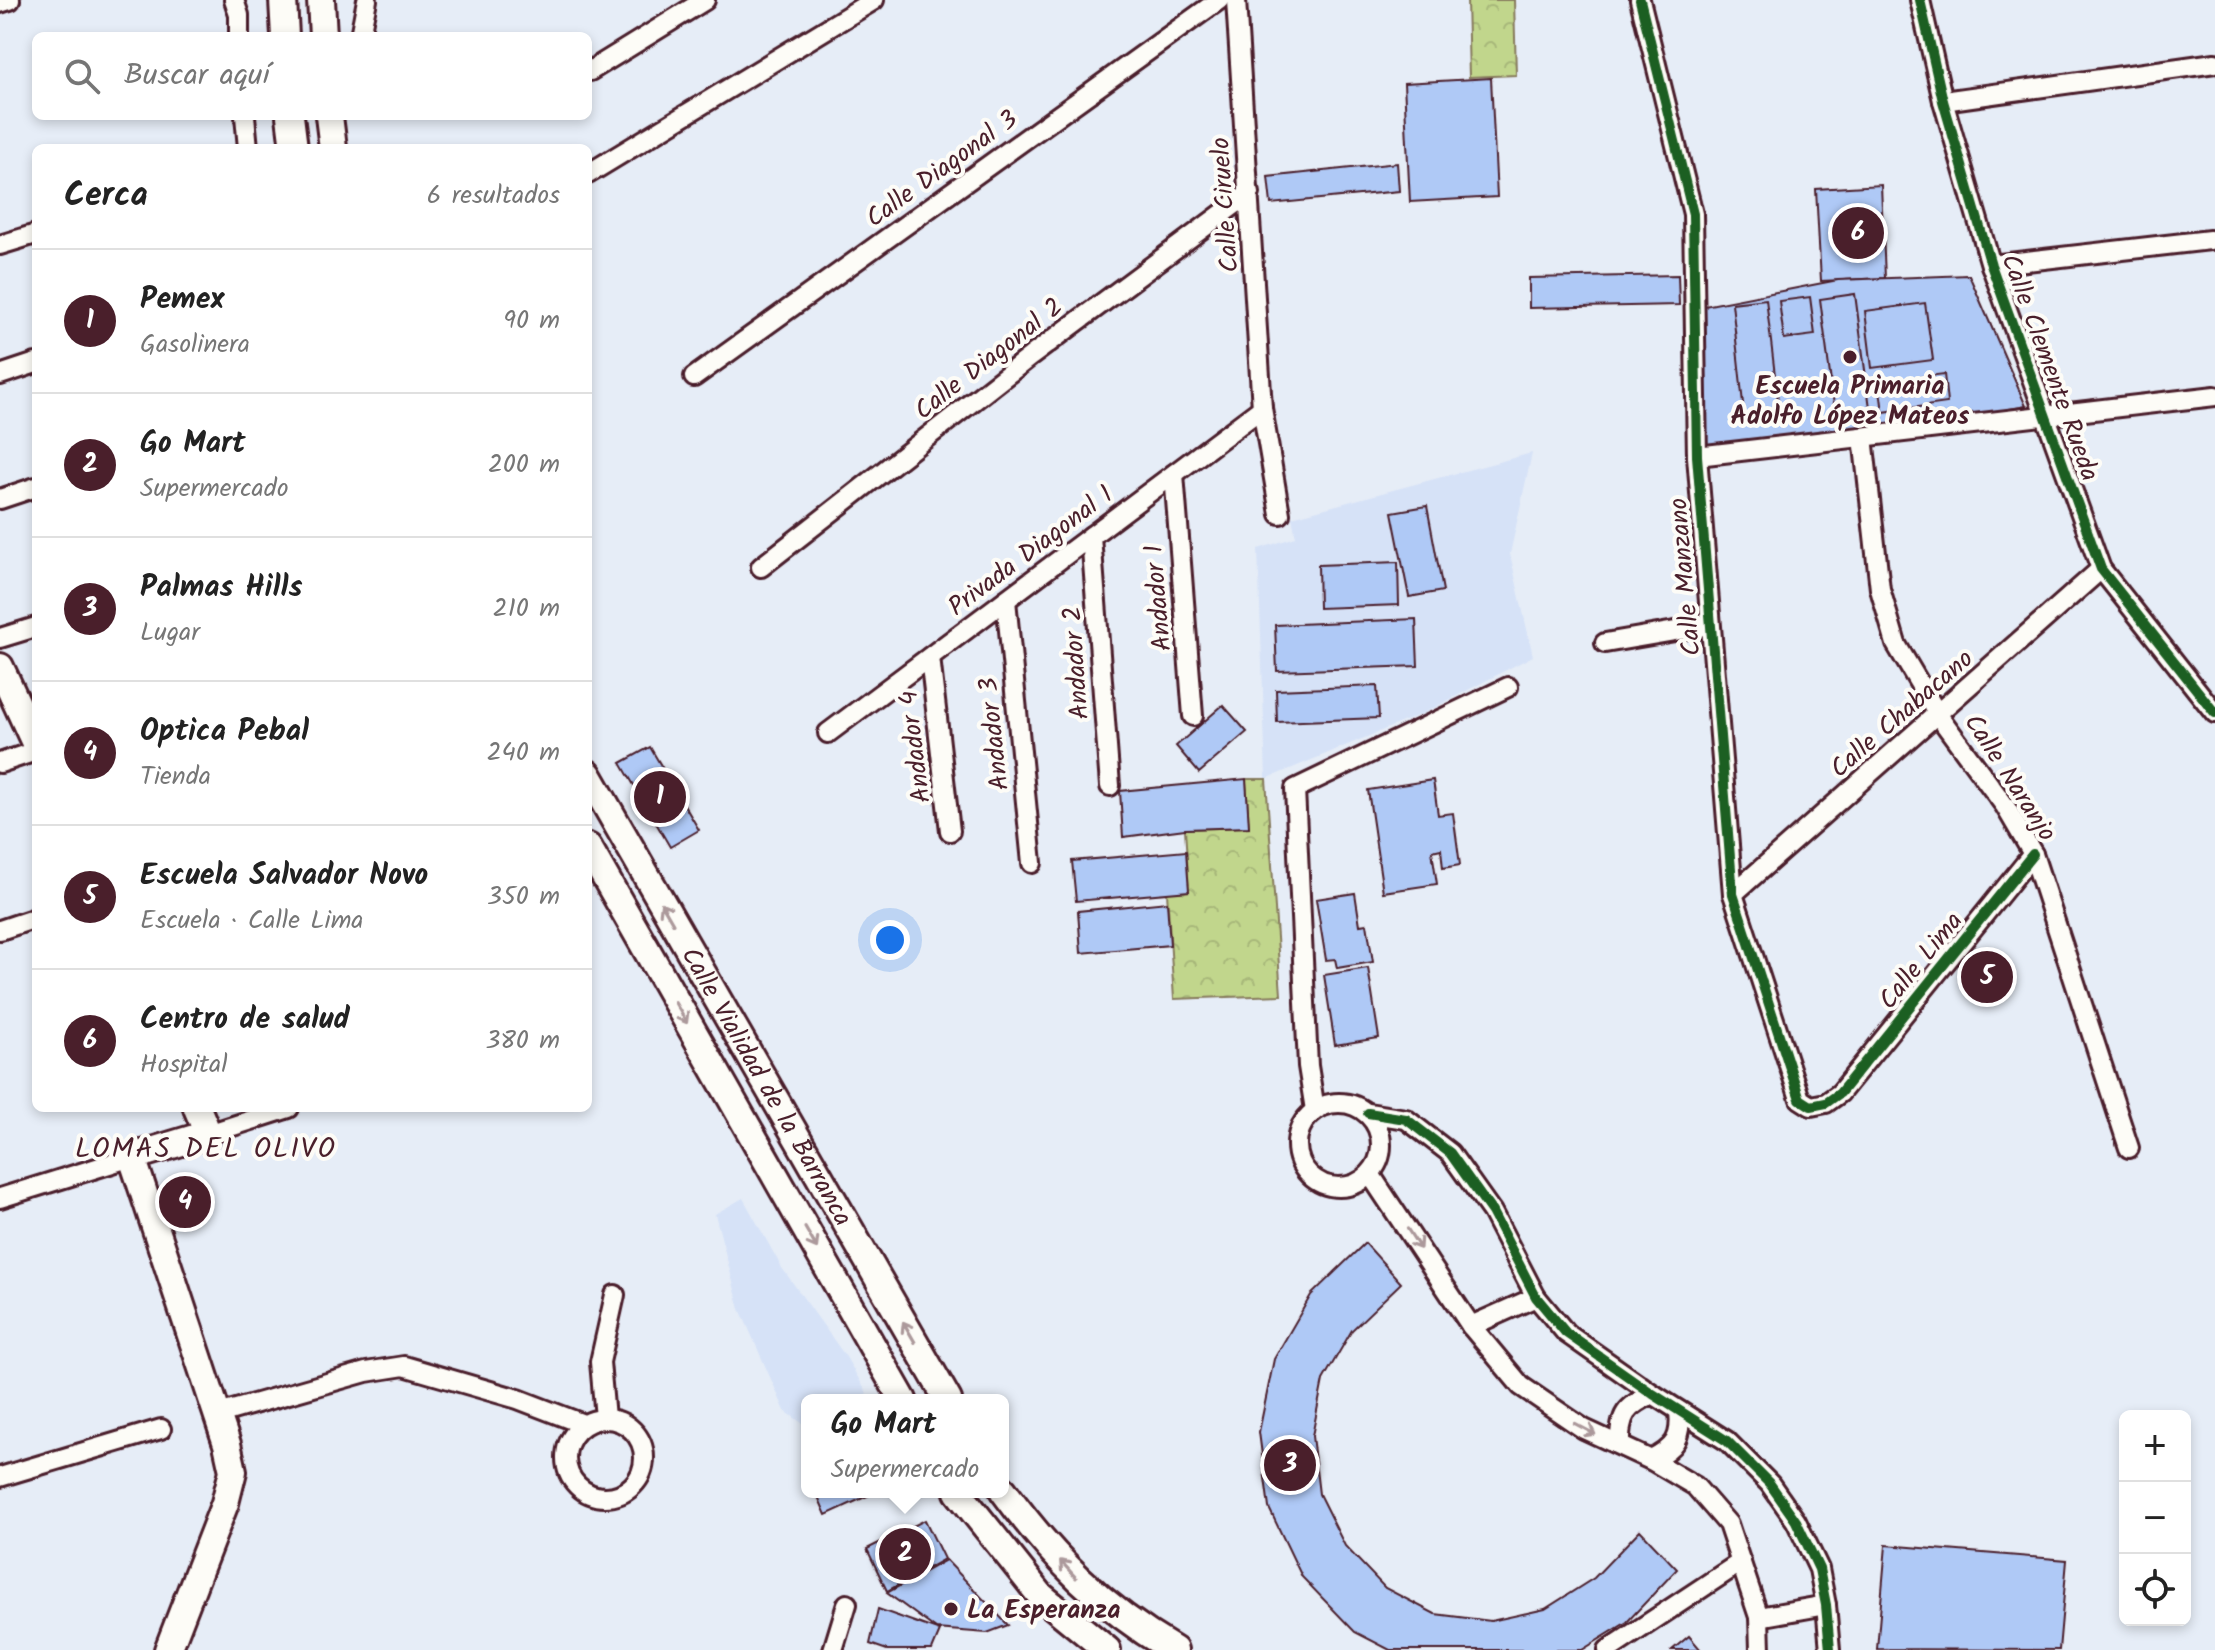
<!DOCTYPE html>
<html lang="es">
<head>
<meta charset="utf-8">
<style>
	:root { --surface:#fff; --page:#f6f6f6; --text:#222; --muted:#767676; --line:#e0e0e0; --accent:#4a1f2b }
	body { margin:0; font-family:Kalam,sans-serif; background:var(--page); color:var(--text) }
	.controls { position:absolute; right:24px; bottom:24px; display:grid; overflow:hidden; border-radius:12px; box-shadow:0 4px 12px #0003 }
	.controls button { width:72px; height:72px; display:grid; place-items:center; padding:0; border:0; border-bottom:2px solid var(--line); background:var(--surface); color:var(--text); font:40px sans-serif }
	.you { position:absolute; left:890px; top:940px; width:28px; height:28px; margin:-20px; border:6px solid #fff; border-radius:50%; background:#1a73e8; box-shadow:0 0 0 12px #1a73e833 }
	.badge { display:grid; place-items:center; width:52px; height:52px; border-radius:50%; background:var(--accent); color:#fff; font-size:26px; font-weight:700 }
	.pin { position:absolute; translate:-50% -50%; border:4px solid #fff; box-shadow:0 2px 8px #0006 }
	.popup { position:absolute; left:801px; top:1394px; width:208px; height:104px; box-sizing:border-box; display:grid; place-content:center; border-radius:12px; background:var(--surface); filter:drop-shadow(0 2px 6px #0005); font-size:26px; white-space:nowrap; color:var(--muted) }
	.popup b { font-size:30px; color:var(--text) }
	.popup::after { content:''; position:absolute; left:50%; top:100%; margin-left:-16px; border:16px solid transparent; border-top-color:var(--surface) }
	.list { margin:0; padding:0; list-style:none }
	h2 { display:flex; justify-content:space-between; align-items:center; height:104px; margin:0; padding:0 32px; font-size:34px }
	h2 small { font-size:26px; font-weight:400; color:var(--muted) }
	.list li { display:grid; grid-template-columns:52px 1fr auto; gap:24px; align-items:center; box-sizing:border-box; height:144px; padding:0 32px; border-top:2px solid var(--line) }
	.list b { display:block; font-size:30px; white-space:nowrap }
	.list p { margin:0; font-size:26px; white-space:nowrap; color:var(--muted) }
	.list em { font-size:26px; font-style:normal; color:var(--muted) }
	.icon { flex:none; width:44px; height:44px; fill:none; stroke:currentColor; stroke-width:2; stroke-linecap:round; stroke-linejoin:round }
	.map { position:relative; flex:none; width:2215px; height:1650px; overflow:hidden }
	.search { position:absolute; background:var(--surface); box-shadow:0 4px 12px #0003; left:32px; top:32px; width:560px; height:88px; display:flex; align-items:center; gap:20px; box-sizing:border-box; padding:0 28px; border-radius:12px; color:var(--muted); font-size:30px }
	.panel { position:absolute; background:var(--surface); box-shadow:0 4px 12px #0003; left:32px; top:144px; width:560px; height:968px; border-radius:12px }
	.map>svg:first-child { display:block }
</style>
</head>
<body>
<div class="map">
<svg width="2215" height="1650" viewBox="0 0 2215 1650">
	<defs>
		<pattern id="forest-crowns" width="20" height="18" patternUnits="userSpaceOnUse" patternTransform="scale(2)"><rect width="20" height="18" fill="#c1d68c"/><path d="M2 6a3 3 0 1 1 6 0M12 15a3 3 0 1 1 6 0" fill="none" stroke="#a7b779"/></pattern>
	</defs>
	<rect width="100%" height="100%" fill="#e6edf7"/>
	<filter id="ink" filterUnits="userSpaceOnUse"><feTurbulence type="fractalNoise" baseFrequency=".0125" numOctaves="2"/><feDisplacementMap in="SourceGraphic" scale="16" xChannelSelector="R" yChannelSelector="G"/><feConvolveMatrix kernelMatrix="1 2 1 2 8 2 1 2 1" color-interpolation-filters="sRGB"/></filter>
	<g filter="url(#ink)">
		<!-- built -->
		<g fill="#d6e2f7">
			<path d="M1532,453l-22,101 23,102 -109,57 -158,66 -8,-230 38,-12 -4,-20z"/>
			<path d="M743,1198l39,70 64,89 21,36 -13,7h-47l-1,26 -21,-15 -45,-102 -25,-95z"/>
		</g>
		<!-- forest -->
		<g fill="url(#forest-crowns)" stroke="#867a5c" stroke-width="2">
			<path d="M1467,0h47l2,75 -47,2z"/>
			<path d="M1246,779h20l15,216 -107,4 -7,-107 22,-1 -4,-62 64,-2z"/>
		</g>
		<!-- building -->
		<g fill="#afc9f6" stroke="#4a1f2b" stroke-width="2">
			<path d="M1491,78l6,119 -87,5 -6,-119z"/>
			<path d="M1397,163l2,28 -128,13 -3,-27z"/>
			<path d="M1881,185l4,93 -64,3 -5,-92z"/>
			<path d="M1678,275l1,30 -150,3v-30z"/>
			<path d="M1969,275l16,120 -35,5 -16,-121z"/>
			<path d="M1969,275l57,131 -184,34 -145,16 -3,-148 144,-28z"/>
			<path d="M1855,294l15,114 -35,5 -15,-114z"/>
			<path d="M1810,297l5,38 -31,4 -5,-38z"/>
			<path d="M1766,299l14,119 -35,4 -13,-119z"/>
			<path d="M1925,303l8,57 -61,8 -7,-57z"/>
			<path d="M1944,374l3,29 -64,9 -4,-30z"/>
			<path d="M1427,506l16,85 -34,6 -17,-85z"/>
			<path d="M1398,562l1,43 -80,3 -1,-43z"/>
			<path d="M1416,619l2,47 -141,5 -2,-46z"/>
			<path d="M1377,686l2,32 -102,4 -1,-32z"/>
			<path d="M1223,705l24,27 -48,41 -23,-27z"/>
			<path d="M650,747l49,83 -29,17 -49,-84z"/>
			<path d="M1246,779l3,48 -64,2 -62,8 -3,-46z"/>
			<path d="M1433,780l5,35 15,-2 7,52 -17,3 -2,-19 -9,2 5,33 -54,8 -15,-102z"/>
			<path d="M1186,851l3,40 -113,10 -4,-40z"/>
			<path d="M1355,893l5,32 7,-1 6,38 -36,6 -2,-9 -9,1 -10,-61z"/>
			<path d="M1167,902l3,43 -89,8 -3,-42z"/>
			<path d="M1368,968l11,70 -44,7 -11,-70z"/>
			<path d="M1365,1243l36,40 -49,47 -29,50 -11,56 7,58 26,52 40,42 50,26 56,7 54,-12 49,-31 46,-48 37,39 -50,53 -45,28h-192l-35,-18 -53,-55 -33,-69 -10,-76 15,-73 37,-64z"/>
			<path d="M816,1492h60l-50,23z"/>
			<path d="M925,1520l19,39 -57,32 -20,-42z"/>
			<path d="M1886,1545l181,15 -8,90 -182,-1z"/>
			<path d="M946,1560l62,65 -21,8 -51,-4 -49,-36z"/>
			<path d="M878,1609l62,22 -8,19h-45l-17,-6z"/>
			<path d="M1689,1636l12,14h-29z"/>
		</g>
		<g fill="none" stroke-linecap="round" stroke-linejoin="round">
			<defs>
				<g id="minor">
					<path d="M234,0l5,15v21"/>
					<path d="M1236,0l26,408 18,106"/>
					<path d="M1640,0l53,214 4,242 36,438 67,205 11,7 15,-3 14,-10 193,-239"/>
					<path d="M1920,0l23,101 48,164 110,304 114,144"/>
					<path d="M0,3l10,-3"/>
					<path d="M360,36l7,-36"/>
					<path d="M590,71l115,-71"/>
					<path d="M1943,101l272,-38"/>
					<path d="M245,116l3,32"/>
					<path d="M588,174l286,-174"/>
					<path d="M0,245l36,-11"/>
					<path d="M1991,265l219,-25"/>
					<path d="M0,375l36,-12"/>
					<path d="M694,377l525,-377"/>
					<path d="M1863,437l17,152 16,55 42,71 67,91 28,48 96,294"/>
					<path d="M1697,456l518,-60"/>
					<path d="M1174,474l19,242"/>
					<path d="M0,499l36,-12"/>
					<path d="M1091,536l19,250"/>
					<path d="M761,567l270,-211 219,-163"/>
					<path d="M1006,600l26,263"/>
					<path d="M0,638l36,-11"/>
					<path d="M1605,643l105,-18"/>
					<path d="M930,657l20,174"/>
					<path d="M828,733l434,-325"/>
					<path d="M0,763l36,-12"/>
					<path d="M1733,894l368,-325"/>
					<path d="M0,930l36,-12"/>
					<circle cx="1339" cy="1145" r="42"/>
					<path d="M1315,1110l-7,-44 -13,-277 213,-102"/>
					<path d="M1368,1113l38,6 44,34 42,59 44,85 30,36 87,61 74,47 43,43 26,37 23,48 7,36 4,45"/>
					<path d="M208,1134l81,-26"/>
					<path d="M1370,1174l101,152 50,60 63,43 67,31 44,26 33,38 31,93 1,33"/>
					<path d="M0,1198l132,-41"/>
					<path d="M1471,1326l65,-29"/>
					<path d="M215,1415l151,-43 38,-6 114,33 65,25"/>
					<path d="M605,1418l-5,-56 15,-67"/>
					<circle cx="605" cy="1458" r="39"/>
					<path d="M1620,1445c-1,-30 6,-39 33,-51"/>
					<path d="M1651,1460c24,-12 31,-22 28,-49"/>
					<path d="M0,1477l161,-48"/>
					<path d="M1759,1617l67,-12"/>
					<path d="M833,1650l14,-46"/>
					<path d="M1608,1650l133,-88"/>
				</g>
				<g id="secondary">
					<path d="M283,0l2,36"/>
					<path d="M321,0l2,36"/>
					<path d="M290,116l4,32"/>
					<path d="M329,116l4,32"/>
					<path d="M0,667l36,78"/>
					<path id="s1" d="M588,774l360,626"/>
					<path d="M588,847l315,553"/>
					<path d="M1003,1490c49,67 99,118 171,160"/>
					<path d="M958,1492l83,104 66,54"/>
					<path d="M168,1650l57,-147 8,-32 -6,-27 -95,-287 76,-23 -11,-26"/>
				</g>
			</defs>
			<!-- minor casing -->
			<use href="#minor" stroke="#4a1f2b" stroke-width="24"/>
			<!-- secondary casing -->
			<use href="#secondary" stroke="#4a1f2b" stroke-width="32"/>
			<!-- minor -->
			<use href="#minor" stroke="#fdfcf7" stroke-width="18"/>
			<!-- secondary -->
			<use href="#secondary" stroke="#fdfcf7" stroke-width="26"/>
			<defs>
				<g id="cycleway">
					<path d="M1640,0l53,214 4,242 36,438 67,205 11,7 15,-3 14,-10 193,-239"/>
					<path d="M1920,0l23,101 48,164 110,304 114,144"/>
					<path d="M1368,1113l38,6 44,34 42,59 44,85 30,36 87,61 74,47 43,43 26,37 23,48 7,36 4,45"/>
				</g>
			</defs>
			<!-- cycleway casing -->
			<use href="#cycleway" stroke="#fdfcf7" stroke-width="15"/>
			<!-- cycleway -->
			<use href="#cycleway" stroke="#1b5e20" stroke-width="10"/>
		</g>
		<!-- one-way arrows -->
		<defs><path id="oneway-shaft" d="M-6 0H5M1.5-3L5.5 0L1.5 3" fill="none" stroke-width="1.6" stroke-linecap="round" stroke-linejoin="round" transform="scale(2)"/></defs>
		<g stroke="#ac999b">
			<use href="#oneway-shaft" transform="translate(667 913) rotate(-120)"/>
			<use href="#oneway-shaft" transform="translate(681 1013) rotate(60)"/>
			<use href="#oneway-shaft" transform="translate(811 1238) rotate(60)"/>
			<use href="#oneway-shaft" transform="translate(1414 1239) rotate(57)"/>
			<use href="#oneway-shaft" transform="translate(909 1332) rotate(-120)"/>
			<use href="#oneway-shaft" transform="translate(1585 1429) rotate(28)"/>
			<use href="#oneway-shaft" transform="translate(1068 1569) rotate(-132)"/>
		</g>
	</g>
	<!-- markers -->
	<g fill="#4a1f2b" stroke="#fdfcf7" stroke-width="3">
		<circle cx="1850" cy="357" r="8"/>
		<circle cx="951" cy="1609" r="8"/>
	</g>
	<g text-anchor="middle" stroke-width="8" stroke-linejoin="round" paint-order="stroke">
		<!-- street labels -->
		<g font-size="26" fill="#4a1f2b" stroke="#fdfcf7">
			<text transform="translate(941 168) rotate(-36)" y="9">Calle Diagonal 3</text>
			<text transform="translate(1224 205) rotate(-94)" y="9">Calle Ciruelo</text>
			<text transform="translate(988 358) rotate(-38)" y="9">Calle Diagonal 2</text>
			<text transform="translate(2051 367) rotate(70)" y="9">Calle Clemente Rueda</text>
			<text transform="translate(1030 550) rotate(-37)" y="9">Privada Diagonal 1</text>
			<text transform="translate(1684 577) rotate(-95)" y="9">Calle Manzano</text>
			<text transform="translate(1157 598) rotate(-95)" y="9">Andador 1</text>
			<text transform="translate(1075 663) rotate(-94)" y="9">Andador 2</text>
			<text transform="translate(1901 713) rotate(-41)" y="9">Calle Chabacano</text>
			<text transform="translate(993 734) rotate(-96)" y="9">Andador 3</text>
			<text transform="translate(914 747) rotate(-97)" y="9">Andador 4</text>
			<text transform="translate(2011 777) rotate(57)" y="9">Calle Naranjo</text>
			<text transform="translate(1920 960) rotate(-51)" y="9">Calle Lima</text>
			<text dy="9" stroke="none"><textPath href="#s1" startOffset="360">Calle Vialidad de la Barranca</textPath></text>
		</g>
		<!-- poi labels -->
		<g font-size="26" font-weight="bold" fill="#4a1f2b" stroke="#fdfcf7">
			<text x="1850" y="394">Escuela Primaria<tspan x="1850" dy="30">Adolfo López Mateos</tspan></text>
			<text x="967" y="1618" text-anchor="start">La Esperanza</text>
		</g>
		<!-- neighbourhood labels -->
		<g font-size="28" letter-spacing="2" fill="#4a1f2b" stroke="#fdfcf7">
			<text x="206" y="1157">LOMAS DEL OLIVO</text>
		</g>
	</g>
</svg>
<div class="controls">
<button>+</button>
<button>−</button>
<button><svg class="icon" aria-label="locate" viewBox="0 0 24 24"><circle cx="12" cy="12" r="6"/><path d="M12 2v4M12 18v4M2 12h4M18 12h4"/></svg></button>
</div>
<div class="you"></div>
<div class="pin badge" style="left:660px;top:797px">1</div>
<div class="pin badge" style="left:905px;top:1554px">2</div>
<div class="popup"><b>Go Mart</b>Supermercado</div>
<div class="pin badge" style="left:1290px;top:1465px">3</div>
<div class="pin badge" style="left:185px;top:1202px">4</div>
<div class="pin badge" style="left:1987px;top:977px">5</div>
<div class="pin badge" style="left:1858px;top:233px">6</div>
<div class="search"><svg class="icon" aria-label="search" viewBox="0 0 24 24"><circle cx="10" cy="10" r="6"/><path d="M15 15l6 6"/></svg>Buscar aquí</div>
<section class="panel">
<h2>Cerca<small>6 resultados</small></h2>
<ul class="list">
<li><span class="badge">1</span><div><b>Pemex</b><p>Gasolinera</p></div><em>90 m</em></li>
<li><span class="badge">2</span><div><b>Go Mart</b><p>Supermercado</p></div><em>200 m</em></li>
<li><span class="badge">3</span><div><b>Palmas Hills</b><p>Lugar</p></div><em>210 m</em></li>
<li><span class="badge">4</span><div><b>Optica Pebal</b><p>Tienda</p></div><em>240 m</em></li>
<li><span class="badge">5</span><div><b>Escuela Salvador Novo</b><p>Escuela · Calle Lima</p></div><em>350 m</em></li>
<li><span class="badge">6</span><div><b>Centro de salud</b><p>Hospital</p></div><em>380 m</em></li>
</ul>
</section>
</div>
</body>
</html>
